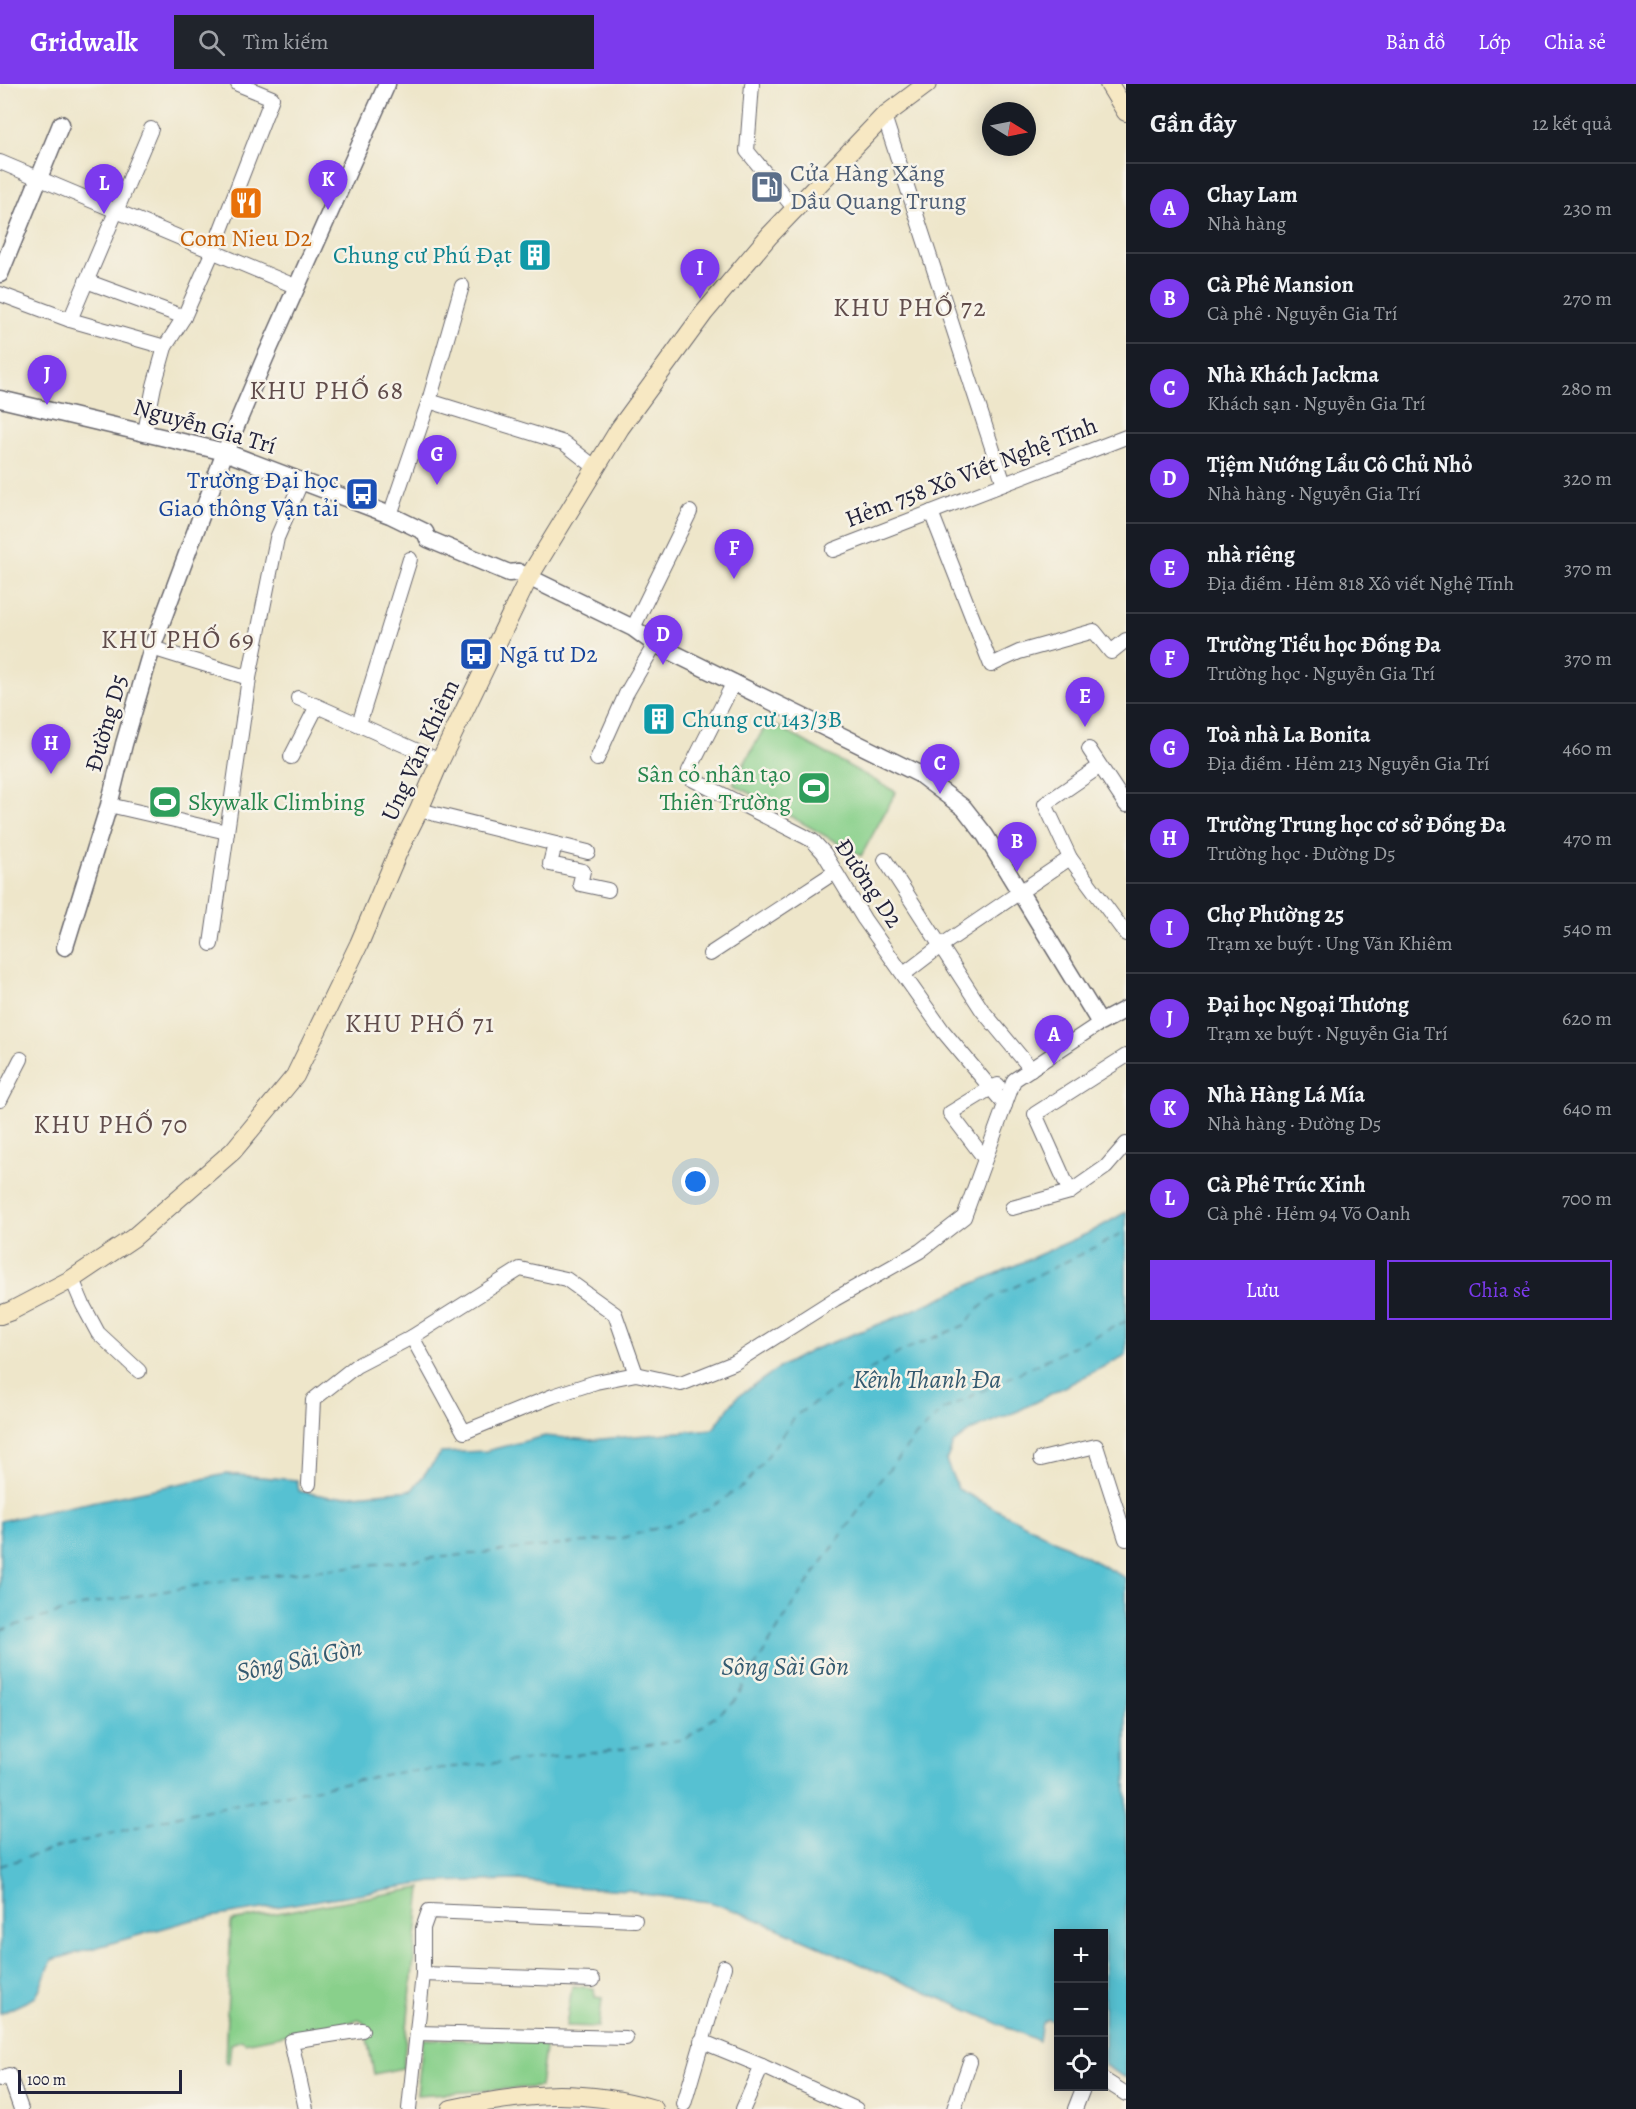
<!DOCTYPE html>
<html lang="vi">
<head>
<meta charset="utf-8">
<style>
	:root { --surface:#171b24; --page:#20242c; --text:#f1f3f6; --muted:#9ea1a6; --line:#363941; --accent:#7c3aed }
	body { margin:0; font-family:Alegreya,serif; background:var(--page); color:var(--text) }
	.controls { position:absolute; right:18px; bottom:18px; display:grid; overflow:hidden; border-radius:0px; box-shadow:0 3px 15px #0003 }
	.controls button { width:54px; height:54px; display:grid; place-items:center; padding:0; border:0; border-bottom:2px solid var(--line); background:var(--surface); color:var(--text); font:30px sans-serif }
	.compass { position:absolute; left:982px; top:18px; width:54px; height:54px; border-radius:50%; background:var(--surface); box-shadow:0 3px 15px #0003; rotate:100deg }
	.scale { position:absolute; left:18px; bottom:15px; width:164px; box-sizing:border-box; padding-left:6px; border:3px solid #22223b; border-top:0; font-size:16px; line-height:21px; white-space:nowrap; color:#22223b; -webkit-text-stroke:4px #f7f3e8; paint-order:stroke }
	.you { position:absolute; left:696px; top:1098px; width:21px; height:21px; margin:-15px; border:4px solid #fff; border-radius:50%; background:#1a73e8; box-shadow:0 0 0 9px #1a73e833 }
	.badge { display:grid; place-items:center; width:39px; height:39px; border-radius:50%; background:var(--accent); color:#fff; font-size:20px; font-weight:700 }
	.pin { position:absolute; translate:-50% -50px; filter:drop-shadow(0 2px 3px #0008) }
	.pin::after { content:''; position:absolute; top:32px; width:21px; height:18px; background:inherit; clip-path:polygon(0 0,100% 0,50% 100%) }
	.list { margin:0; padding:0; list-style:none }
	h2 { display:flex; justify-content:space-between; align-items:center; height:78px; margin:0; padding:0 24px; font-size:26px }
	h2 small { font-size:20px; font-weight:400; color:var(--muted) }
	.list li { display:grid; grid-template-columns:39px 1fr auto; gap:18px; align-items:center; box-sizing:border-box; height:90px; padding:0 24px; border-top:2px solid var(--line) }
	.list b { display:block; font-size:22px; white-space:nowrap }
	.list p { margin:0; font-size:20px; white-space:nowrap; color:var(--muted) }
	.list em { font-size:20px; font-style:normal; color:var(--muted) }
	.actions { display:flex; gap:12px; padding:18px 24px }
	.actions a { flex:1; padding:14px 0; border:2px solid var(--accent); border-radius:0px; text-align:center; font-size:21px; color:var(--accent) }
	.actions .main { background:var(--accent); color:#fff }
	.icon { flex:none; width:33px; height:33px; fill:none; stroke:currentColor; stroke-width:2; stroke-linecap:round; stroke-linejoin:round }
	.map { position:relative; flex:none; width:1126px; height:2025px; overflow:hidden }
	header { display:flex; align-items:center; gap:36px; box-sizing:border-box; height:84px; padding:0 30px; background:var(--accent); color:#fff }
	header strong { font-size:28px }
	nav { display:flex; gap:33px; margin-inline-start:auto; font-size:21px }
	.search { width:420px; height:54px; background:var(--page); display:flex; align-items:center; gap:15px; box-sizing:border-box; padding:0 21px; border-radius:0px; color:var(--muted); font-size:22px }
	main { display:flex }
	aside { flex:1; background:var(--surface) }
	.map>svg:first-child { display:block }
</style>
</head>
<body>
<header>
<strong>Gridwalk</strong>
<div class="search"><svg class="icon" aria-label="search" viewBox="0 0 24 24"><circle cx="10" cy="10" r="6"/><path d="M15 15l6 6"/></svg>Tìm kiếm</div>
<nav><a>Bản đồ</a><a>Lớp</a><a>Chia sẻ</a></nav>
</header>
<main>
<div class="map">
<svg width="1126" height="2025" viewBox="0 0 1126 2025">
	<rect width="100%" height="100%" fill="#f7f3e8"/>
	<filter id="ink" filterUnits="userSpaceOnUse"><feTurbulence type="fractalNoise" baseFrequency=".0167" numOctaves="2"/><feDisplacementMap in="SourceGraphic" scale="12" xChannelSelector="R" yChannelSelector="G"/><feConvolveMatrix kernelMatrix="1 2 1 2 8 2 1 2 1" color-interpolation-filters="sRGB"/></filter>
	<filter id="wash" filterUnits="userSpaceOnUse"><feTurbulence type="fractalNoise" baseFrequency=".008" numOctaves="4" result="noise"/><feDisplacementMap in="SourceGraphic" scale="24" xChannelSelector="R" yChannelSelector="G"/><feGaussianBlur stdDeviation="1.35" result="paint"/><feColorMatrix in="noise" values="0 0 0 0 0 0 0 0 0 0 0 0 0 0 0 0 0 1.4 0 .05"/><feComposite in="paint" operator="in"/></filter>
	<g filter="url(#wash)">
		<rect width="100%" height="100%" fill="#eee6ca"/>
		<!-- green -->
		<g fill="#89d08b" stroke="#567963" stroke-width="1.5">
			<path d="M768,637l128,71 -35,64 -128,-72z"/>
			<path d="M421,1804l-18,180 -29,6 -10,-51 -5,-3 -114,23 -3,-3 -11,4 -2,19 -4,-1 6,-141z"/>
			<path d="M572,1902l22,2 1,9 7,1 -3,29 -33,-1z"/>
			<path d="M423,1955l123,2 -6,46 -123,8z"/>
		</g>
		<!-- water -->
		<path fill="#56c1d2" stroke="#3c7286" stroke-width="1.5" d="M1126,1128v143l-108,56 -46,19 -19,14 -7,17 12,28 168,89v500l-22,-13v-131h-46v105l-2,-1 2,-11 -2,-5 -8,-3 -6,4 -3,18 -290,-125 -39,-14 -68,-8 -13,-4 -57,-3 -53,-7 -86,2 -241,38 -140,40 -16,37 -36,17v-493l226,-47 71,6 2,11 31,6 82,-7 29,-37 45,-2 59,-15 46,4 122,-11 24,-32 45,-31 30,-16 83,-32 196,-86z"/>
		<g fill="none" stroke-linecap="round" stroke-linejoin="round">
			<!-- ferry -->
			<g stroke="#345a70" stroke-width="1.5" stroke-dasharray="8 6" stroke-linecap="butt">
				<path d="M0,1546l89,-26 146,-25 388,-41 58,-17 27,-12 37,-24 22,-28 29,-42 40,-26 68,-39 61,-25 11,-14 14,-12 136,-67"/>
				<path d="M0,1782l53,-17 129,-34 212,-42 210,-21 82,-13 48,-37 59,-98 85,-121 37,-46 28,-27 183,-89"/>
			</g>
		</g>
	</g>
	<g filter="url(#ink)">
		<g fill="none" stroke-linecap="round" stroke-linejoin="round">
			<defs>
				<g id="minor">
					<path d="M752,0l-5,67 48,58"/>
					<path d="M884,32l120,368"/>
					<path d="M0,78l297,125"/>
					<path d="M86,197l98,36"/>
					<path d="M0,210l70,26 95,27"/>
					<path d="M70,236l81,-191"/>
					<path d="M429,317l135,42 32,25"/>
					<path d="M145,348l9,-46 11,-39 19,-30 28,-64 60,-155 -34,-14"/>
					<path d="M931,428l60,153 28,-13 75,-21 17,21 15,-12"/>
					<path d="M390,431l39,-114 33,-115"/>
					<path d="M833,466l293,-113"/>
					<path d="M633,544l57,-116"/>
					<path d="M152,564l97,30"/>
					<path d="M734,598l-45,89 1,7 114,58 9,5 11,12 40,66 79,112 62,74"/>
					<path d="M298,614l19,8"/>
					<path d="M359,640l51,-165"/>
					<path d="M1089,665l37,56"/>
					<path d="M291,673l26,-51 123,55"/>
					<path d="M597,675l29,-65 29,-50"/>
					<path d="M1099,683l-54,37 25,54 56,76"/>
					<path d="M109,721l118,27"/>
					<path d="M419,726l169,42"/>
					<path d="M555,760l-5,20 33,7 -3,13 28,6"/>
					<path d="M885,776l97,150 49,59"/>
					<path d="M211,860l38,-266 28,-140 25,-58"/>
					<path d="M710,870l125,-82"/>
					<path d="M904,890l38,-29 128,-87"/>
					<path d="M0,1016l21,-41"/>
					<path d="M985,1075l-35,-46 41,-25 7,-3"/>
					<path d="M1070,1108l-35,-78 91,-58"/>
					<path d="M1012,1124l58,-16 36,-25 20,-23"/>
					<path d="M72,1195l11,26 15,28 41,38"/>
					<path d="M412,1253l108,-68 46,10 49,35 21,60"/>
					<path d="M1041,1375l55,-13 30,93"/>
					<path d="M309,1400l4,-84 43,-34 56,-29 52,95 89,-36 43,-14 40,-8 45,10 53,-21 101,-64 85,-48 44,-34 50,-137 86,-57"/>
					<path d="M423,1890l170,6"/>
					<path d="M417,1949l209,5"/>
					<path d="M701,1957l61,25 94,43"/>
					<path d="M0,1995l9,-4 12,34"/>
					<path d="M1104,1996l22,14"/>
					<path d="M684,2020l40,-137"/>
					<path d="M306,2025l-15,-68 71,-11"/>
					<path d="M409,2025l14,-135v-46l6,-17 206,9"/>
					<path d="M743,2025l19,-43"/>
					<path d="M954,2025l16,-47"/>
					<path d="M1075,2025l9,-23"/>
				</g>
				<g id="tertiary">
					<path d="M0,190l61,-150"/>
					<path d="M0,315l225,53 165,63 35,17 3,7 81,34 9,-1"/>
					<path d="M518,488l115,56 22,16 264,130 45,34 21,27 115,188 26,-14"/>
					<path d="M65,863l44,-142 15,-61 28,-96 73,-196 40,-94 122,-274"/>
				</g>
				<g id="secondary">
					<path d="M1109,0l17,28"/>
					<path d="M0,1231l11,-4 61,-32 61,-41 100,-87 62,-75 64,-132 39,-92 21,-42 21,-49 89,-184 91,-149 84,-115 65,-77 115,-120 43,-32"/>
					<path d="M451,2025c75,-16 129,-21 203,0"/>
				</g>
			</defs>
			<!-- minor casing -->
			<use href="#minor" stroke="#69676d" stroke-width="16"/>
			<!-- tertiary casing -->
			<use href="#tertiary" stroke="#69676d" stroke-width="19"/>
			<!-- secondary casing -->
			<use href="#secondary" stroke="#69676d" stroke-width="20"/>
			<!-- minor -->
			<use href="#minor" stroke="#fff" stroke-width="14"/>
			<!-- tertiary -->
			<use href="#tertiary" stroke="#fff" stroke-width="16"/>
			<!-- secondary -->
			<use href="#secondary" stroke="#f7e8c3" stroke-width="18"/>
		</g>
	</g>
	<!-- icons -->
	<defs>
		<symbol id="fuel-square" viewBox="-11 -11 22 22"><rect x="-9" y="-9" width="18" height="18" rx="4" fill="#5c6f8a" stroke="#f7f3e8"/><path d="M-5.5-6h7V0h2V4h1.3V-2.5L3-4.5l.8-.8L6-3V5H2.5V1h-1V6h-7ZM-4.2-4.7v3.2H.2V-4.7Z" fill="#fff"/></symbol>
		<symbol id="restaurant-square" viewBox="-11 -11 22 22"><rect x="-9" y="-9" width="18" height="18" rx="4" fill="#e8710a" stroke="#f7f3e8"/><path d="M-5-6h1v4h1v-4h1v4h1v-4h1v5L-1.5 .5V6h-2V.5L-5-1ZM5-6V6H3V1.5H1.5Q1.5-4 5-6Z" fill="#fff"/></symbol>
		<symbol id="building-square" viewBox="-11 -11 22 22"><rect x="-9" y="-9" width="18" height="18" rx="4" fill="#0f9aa8" stroke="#f7f3e8"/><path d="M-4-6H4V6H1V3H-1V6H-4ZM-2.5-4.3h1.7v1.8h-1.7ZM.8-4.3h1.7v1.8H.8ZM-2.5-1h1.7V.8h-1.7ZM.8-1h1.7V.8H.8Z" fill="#fff"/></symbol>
		<symbol id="bus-square" viewBox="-11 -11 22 22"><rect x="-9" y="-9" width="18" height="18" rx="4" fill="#1a4fb4" stroke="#f7f3e8"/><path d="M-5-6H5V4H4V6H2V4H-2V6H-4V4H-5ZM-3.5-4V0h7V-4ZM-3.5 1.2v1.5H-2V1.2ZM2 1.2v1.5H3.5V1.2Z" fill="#fff"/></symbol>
		<symbol id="stadium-square" viewBox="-11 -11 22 22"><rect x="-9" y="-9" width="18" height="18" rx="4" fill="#2e9e5b" stroke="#f7f3e8"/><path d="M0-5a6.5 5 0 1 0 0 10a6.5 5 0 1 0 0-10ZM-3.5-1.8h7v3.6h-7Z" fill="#fff"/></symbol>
	</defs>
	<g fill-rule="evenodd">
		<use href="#fuel-square" x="748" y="84" width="38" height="38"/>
		<use href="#restaurant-square" x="227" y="100" width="38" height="38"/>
		<use href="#building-square" x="516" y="152" width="38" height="38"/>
		<use href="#bus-square" x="343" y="391" width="38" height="38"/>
		<use href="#bus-square" x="457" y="551" width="38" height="38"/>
		<use href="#building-square" x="640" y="616" width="38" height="38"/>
		<use href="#stadium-square" x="795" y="685" width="38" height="38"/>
		<use href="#stadium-square" x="146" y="699" width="38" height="38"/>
	</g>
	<g text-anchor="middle" stroke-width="5" stroke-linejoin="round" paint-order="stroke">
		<!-- service labels -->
		<g font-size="24" fill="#4e5e75" stroke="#f7f3e8" text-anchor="start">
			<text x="790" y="97">Cửa Hàng Xăng<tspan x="790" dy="28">Dầu Quang Trung</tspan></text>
		</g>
		<!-- food labels -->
		<g font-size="24" fill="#c56008" stroke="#f7f3e8">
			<text x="246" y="162">Com Nieu D2</text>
		</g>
		<!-- culture labels -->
		<g font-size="24" fill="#0d838f" stroke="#f7f3e8" text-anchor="end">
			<text x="512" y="179">Chung cư Phú Đạt</text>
			<text x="682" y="643" text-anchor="start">Chung cư 143/3B</text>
		</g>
		<!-- street labels -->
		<g font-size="24" fill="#22223b" stroke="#f7f3e8">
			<text transform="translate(205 342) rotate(16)" y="8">Nguyễn Gia Trí</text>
			<text transform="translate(971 388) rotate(-21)" y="8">Hẻm 758 Xô Viết Nghệ Tĩnh</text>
			<text transform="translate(106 639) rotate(-74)" y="8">Đường D5</text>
			<text transform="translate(420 666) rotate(-65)" y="8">Ung Văn Khiêm</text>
			<text transform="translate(869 799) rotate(56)" y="8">Đường D2</text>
		</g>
		<!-- transit labels -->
		<g font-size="24" fill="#164399" stroke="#f7f3e8" text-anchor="end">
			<text x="339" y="404">Trường Đại học<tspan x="339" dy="28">Giao thông Vận tải</tspan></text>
			<text x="499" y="578" text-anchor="start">Ngã tư D2</text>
		</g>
		<!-- leisure labels -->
		<g font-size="24" fill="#27864d" stroke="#f7f3e8" text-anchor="end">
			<text x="791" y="698">Sân cỏ nhân tạo<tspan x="791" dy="28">Thiên Trường</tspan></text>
			<text x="188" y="726" text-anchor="start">Skywalk Climbing</text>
		</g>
		<!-- neighbourhood labels -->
		<g font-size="26" letter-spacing="1.5" fill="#604c4b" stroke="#f7f3e8">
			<text x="910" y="232">KHU PHỐ 72</text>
			<text x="327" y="315">KHU PHỐ 68</text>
			<text x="178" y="564">KHU PHỐ 69</text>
			<text x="420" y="948">KHU PHỐ 71</text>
			<text x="111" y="1049">KHU PHỐ 70</text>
		</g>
		<!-- water labels -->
		<g font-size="26" font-style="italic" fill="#345a70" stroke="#f7f3e8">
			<text x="927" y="1304">Kênh Thanh Đa</text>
			<text transform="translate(299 1575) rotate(-12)" y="9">Sông Sài Gòn</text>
			<text x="785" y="1591">Sông Sài Gòn</text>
		</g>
	</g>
</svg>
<div class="controls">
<button>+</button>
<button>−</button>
<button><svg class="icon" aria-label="locate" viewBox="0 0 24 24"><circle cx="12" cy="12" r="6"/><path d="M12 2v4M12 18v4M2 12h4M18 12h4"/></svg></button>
</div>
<svg class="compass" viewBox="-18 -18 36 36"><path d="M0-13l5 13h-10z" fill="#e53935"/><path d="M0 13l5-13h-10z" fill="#9ea1a6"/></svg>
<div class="scale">100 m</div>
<div class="you"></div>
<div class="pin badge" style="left:1054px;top:981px">A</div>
<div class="pin badge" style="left:1017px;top:788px">B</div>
<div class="pin badge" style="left:940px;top:710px">C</div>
<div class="pin badge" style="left:663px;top:581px">D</div>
<div class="pin badge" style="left:1085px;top:643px">E</div>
<div class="pin badge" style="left:734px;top:495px">F</div>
<div class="pin badge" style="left:437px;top:401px">G</div>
<div class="pin badge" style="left:51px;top:690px">H</div>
<div class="pin badge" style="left:700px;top:215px">I</div>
<div class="pin badge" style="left:47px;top:321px">J</div>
<div class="pin badge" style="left:328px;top:126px">K</div>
<div class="pin badge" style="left:104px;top:130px">L</div>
</div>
<aside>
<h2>Gần đây<small>12 kết quả</small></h2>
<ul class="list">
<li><span class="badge">A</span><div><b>Chay Lam</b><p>Nhà hàng</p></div><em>230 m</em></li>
<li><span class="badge">B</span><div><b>Cà Phê Mansion</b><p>Cà phê · Nguyễn Gia Trí</p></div><em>270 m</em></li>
<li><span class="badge">C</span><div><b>Nhà Khách Jackma</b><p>Khách sạn · Nguyễn Gia Trí</p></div><em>280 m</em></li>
<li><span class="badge">D</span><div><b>Tịệm Nướng Lẩu Cô Chủ Nhỏ</b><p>Nhà hàng · Nguyễn Gia Trí</p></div><em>320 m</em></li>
<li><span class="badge">E</span><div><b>nhà riêng</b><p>Địa điểm · Hẻm 818 Xô viết Nghệ Tĩnh</p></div><em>370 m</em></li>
<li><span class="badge">F</span><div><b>Trường Tiểu học Đống Đa</b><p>Trường học · Nguyễn Gia Trí</p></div><em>370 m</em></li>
<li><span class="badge">G</span><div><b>Toà nhà La Bonita</b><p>Địa điểm · Hẻm 213 Nguyễn Gia Trí</p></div><em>460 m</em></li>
<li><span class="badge">H</span><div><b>Trường Trung học cơ sở Đống Đa</b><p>Trường học · Đường D5</p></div><em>470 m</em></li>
<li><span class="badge">I</span><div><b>Chợ Phường 25</b><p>Trạm xe buýt · Ung Văn Khiêm</p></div><em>540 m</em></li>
<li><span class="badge">J</span><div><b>Đại học Ngoại Thương</b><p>Trạm xe buýt · Nguyễn Gia Trí</p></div><em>620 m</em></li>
<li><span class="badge">K</span><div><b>Nhà Hàng Lá Mía</b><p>Nhà hàng · Đường D5</p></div><em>640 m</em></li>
<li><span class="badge">L</span><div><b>Cà Phê Trúc Xinh</b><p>Cà phê · Hẻm 94 Võ Oanh</p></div><em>700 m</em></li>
</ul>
<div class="actions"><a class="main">Lưu</a><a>Chia sẻ</a></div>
</aside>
</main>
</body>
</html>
